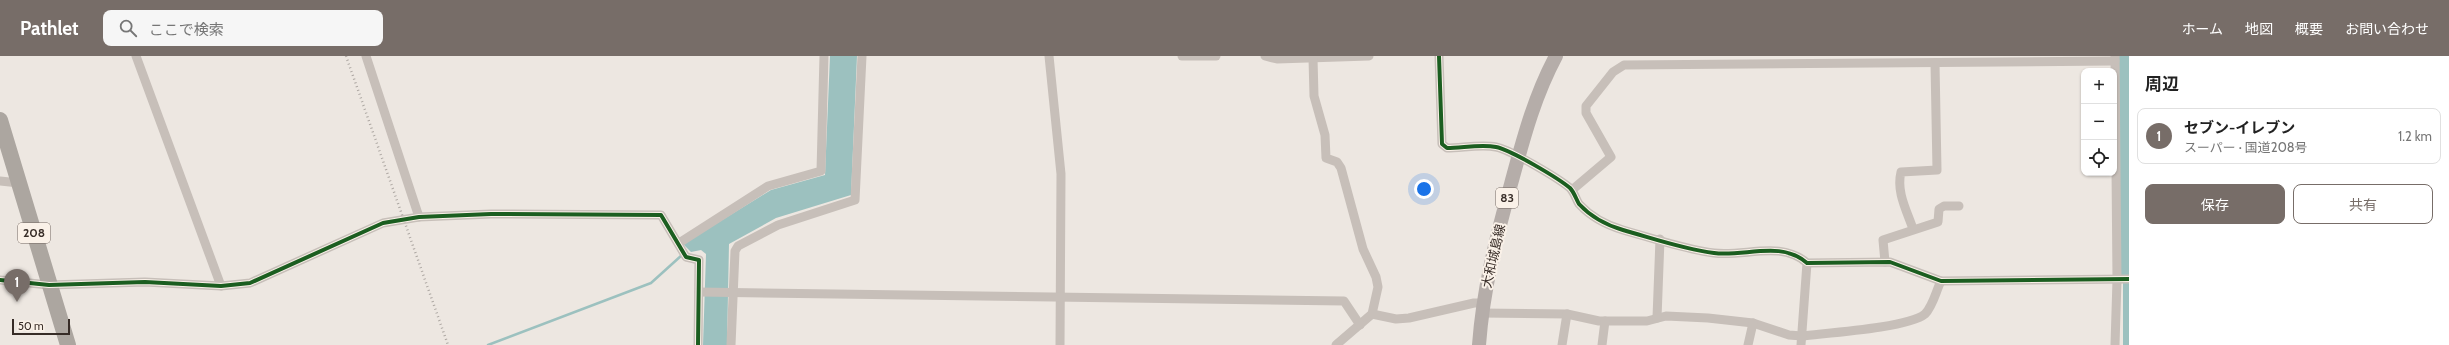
<!DOCTYPE html>
<html lang="ja">
<head>
<meta charset="utf-8">
<style>
	:root { --surface:#fff; --page:#f6f6f6; --text:#222; --muted:#767676; --line:#e0e0e0; --accent:#776d68 }
	body { margin:0; font-family:Cabin,"Noto Sans JP",sans-serif; background:var(--page); color:var(--text) }
	.controls { position:absolute; right:12px; top:12px; display:grid; overflow:hidden; border-radius:8px; box-shadow:0 1px 3px #0004 }
	.controls button { width:36px; height:36px; display:grid; place-items:center; padding:0; border:0; border-bottom:1px solid var(--line); background:var(--surface); color:var(--text); font:20px sans-serif }
	.scale { position:absolute; left:12px; bottom:10px; width:58px; box-sizing:border-box; padding-left:4px; border:2px solid #372c27; border-top:0; font-size:11px; line-height:14px; white-space:nowrap; color:#372c27; -webkit-text-stroke:3px #faf1e8; paint-order:stroke }
	.you { position:absolute; left:1424px; top:133px; width:14px; height:14px; margin:-10px; border:3px solid #fff; border-radius:50%; background:#1a73e8; box-shadow:0 0 0 6px #1a73e833 }
	.badge { display:grid; place-items:center; width:26px; height:26px; border-radius:50%; background:var(--accent); color:#fff; font-size:13px; font-weight:700 }
	.pin { position:absolute; translate:-50% -33px; filter:drop-shadow(0 1px 2px #0008) }
	.pin::after { content:''; position:absolute; top:21px; width:14px; height:12px; background:inherit; clip-path:polygon(0 0,100% 0,50% 100%) }
	.list { margin:0; padding:0; list-style:none }
	h2 { display:flex; justify-content:space-between; align-items:center; height:52px; margin:0; padding:0 16px; font-size:17px }
	h2 small { font-size:13px; font-weight:400; color:var(--muted) }
	.list li { display:grid; grid-template-columns:26px 1fr auto; gap:12px; align-items:center; box-sizing:border-box; height:56px; margin:0 8px 8px; padding:0 8px; border:1px solid var(--line); border-radius:8px }
	.list b { display:block; font-size:15px; white-space:nowrap }
	.list p { margin:0; font-size:13px; white-space:nowrap; color:var(--muted) }
	.list em { font-size:13px; font-style:normal; color:var(--muted) }
	.actions { display:flex; gap:8px; padding:12px 16px }
	.actions a { flex:1; padding:9px 0; border:1px solid var(--accent); border-radius:8px; text-align:center; font-size:14px; color:var(--accent) }
	.actions .main { background:var(--accent); color:#fff }
	.icon { flex:none; width:22px; height:22px; fill:none; stroke:currentColor; stroke-width:2; stroke-linecap:round; stroke-linejoin:round }
	.map { position:relative; flex:none; width:2129px; height:289px; overflow:hidden }
	header { display:flex; align-items:center; gap:24px; box-sizing:border-box; height:56px; padding:0 20px; background:var(--accent); color:#fff }
	header strong { font-size:19px }
	nav { display:flex; gap:22px; margin-inline-start:auto; font-size:14px }
	.search { width:280px; height:36px; background:var(--page); display:flex; align-items:center; gap:10px; box-sizing:border-box; padding:0 14px; border-radius:8px; color:var(--muted); font-size:15px }
	main { display:flex }
	aside { flex:1; background:var(--surface) }
	.map>svg:first-child { display:block }
</style>
</head>
<body>
<header>
<strong>Pathlet</strong>
<div class="search"><svg class="icon" aria-label="search" viewBox="0 0 24 24"><circle cx="10" cy="10" r="6"/><path d="M15 15l6 6"/></svg>ここで検索</div>
<nav><a>ホーム</a><a>地図</a><a>概要</a><a>お問い合わせ</a></nav>
</header>
<main>
<div class="map">
<svg width="2129" height="289" viewBox="0 0 2129 289">
	<rect width="100%" height="100%" fill="#ede7e1"/>
	<!-- water -->
	<g fill="#9cc1bf">
		<path d="M830,0h27l-6,139 -75,23 -47,26 -2,101h-24l3,-91 -5,-4 -10,2 -8,-8 88,-54 54,-15z"/>
		<path d="M2119,0h10v289h-6v-70h-3z"/>
	</g>
	<g fill="none" stroke-linecap="round" stroke-linejoin="round">
		<!-- stream -->
		<path stroke="#9cc1bf" stroke-width="2.5" d="M488,289l163,-62 31,-28"/>
		<!-- street -->
		<g stroke="#c7bfb9" stroke-width="9">
			<path d="M136,0l85,230"/>
			<path d="M366,0l53,161"/>
			<path d="M1049,0l12,118 -1,171"/>
			<path d="M1182,0h34"/>
			<path d="M1265,0l12,3 92,-3"/>
			<path d="M1439,0l3,88 5,4c15,0 34,-4 49,-1 15,3 62,31 74,41 4,4 6,11 9,16 12,13 27,21 44,26 29,8 60,19 91,23 31,4 67,-13 93,10l83,-1 51,19 188,-2"/>
			<path d="M2115,0l2,224 -2,65"/>
			<path d="M1313,2l1,38 11,39 1,23 11,4 4,6 22,81 13,28 2,10 -6,27 -36,31"/>
			<path d="M0,125l19,2"/>
			<path d="M1572,134l39,-33 -25,-44v-7l27,-34 11,-7 491,-4"/>
			<path d="M1913,173c-6,-18 -17,-37 -12,-57l36,-2 -2,-107"/>
			<path d="M679,187l89,-57 53,-15 3,-115"/>
			<path d="M1885,206l-2,-22 55,-18 1,-13 5,-3h15"/>
			<path d="M0,224l49,5 96,-3 76,4 29,-3 133,-60 36,-6 72,-3 170,1 25,42 13,3 -1,85"/>
			<path d="M699,236l645,9 16,24"/>
			<path d="M1481,257l86,1 32,7h48l19,-5 42,2 45,5 36,12 13,1c24,-3 106,-8 123,-22 8,-8 11,-23 16,-33"/>
			<path d="M1372,258l24,5 13,-1 65,-15h9"/>
			<path d="M1657,262l3,-79"/>
			<path d="M731,289l4,-94 3,-5 40,-21 77,-25 7,-144"/>
			<path d="M1562,289l5,-31"/>
			<path d="M1602,289l3,-24"/>
			<path d="M1748,289l5,-22"/>
			<path d="M1801,289l6,-82"/>
		</g>
		<!-- primary -->
		<path stroke="#b5ada9" stroke-width="14" d="M1479,289c4,-55 17,-107 32,-161 12,-44 23,-87 45,-128"/>
		<!-- highway -->
		<path stroke="#aca6a0" stroke-width="16" d="M0,64l68,225"/>
		<!-- rail -->
		<path stroke="#aea8a3" stroke-width="2.5" stroke-dasharray="1 3" stroke-linecap="butt" d="M346,0l102,289"/>
		<defs>
			<g id="cycleway">
				<path d="M1439,0l3,88 5,4c15,0 34,-4 49,-1 15,3 62,31 74,41 4,4 6,11 9,16 12,13 27,21 44,26 29,8 60,19 91,23 31,4 67,-13 93,10l83,-1 51,19 188,-2"/>
				<path d="M0,224l49,5 96,-3 76,4 29,-3 133,-60 36,-6 72,-3 170,1 25,42 13,3 -1,85"/>
			</g>
		</defs>
		<!-- cycleway casing -->
		<use href="#cycleway" stroke="#faf1e8" stroke-width="6"/>
		<!-- cycleway -->
		<use href="#cycleway" stroke="#1b5e20" stroke-width="4"/>
	</g>
	<g text-anchor="middle" stroke-width="4" stroke-linejoin="round" paint-order="stroke">
		<!-- shield labels -->
		<g fill="#faf1e8" stroke="#726761" stroke-width="1">
			<rect x="1496" y="132" width="22" height="20" rx="3"/>
			<rect x="18" y="167" width="32" height="20" rx="3"/>
		</g>
		<g font-size="12" font-weight="bold" fill="#372c27">
			<text x="1507" y="146">83</text>
			<text x="34" y="181">208</text>
		</g>
		<!-- street labels -->
		<g font-size="13" fill="#372c27" stroke="#faf1e8">
			<text transform="translate(1493 200) rotate(-77)" y="5">大和城島線</text>
		</g>
	</g>
</svg>
<div class="controls">
<button>+</button>
<button>−</button>
<button><svg class="icon" aria-label="locate" viewBox="0 0 24 24"><circle cx="12" cy="12" r="6"/><path d="M12 2v4M12 18v4M2 12h4M18 12h4"/></svg></button>
</div>
<div class="scale">50 m</div>
<div class="you"></div>
<div class="pin badge" style="left:17px;top:246px">1</div>
</div>
<aside>
<h2>周辺<small></small></h2>
<ul class="list">
<li><span class="badge">1</span><div><b>セブン-イレブン</b><p>スーパー · 国道208号</p></div><em>1.2 km</em></li>
</ul>
<div class="actions"><a class="main">保存</a><a>共有</a></div>
</aside>
</main>
</body>
</html>
